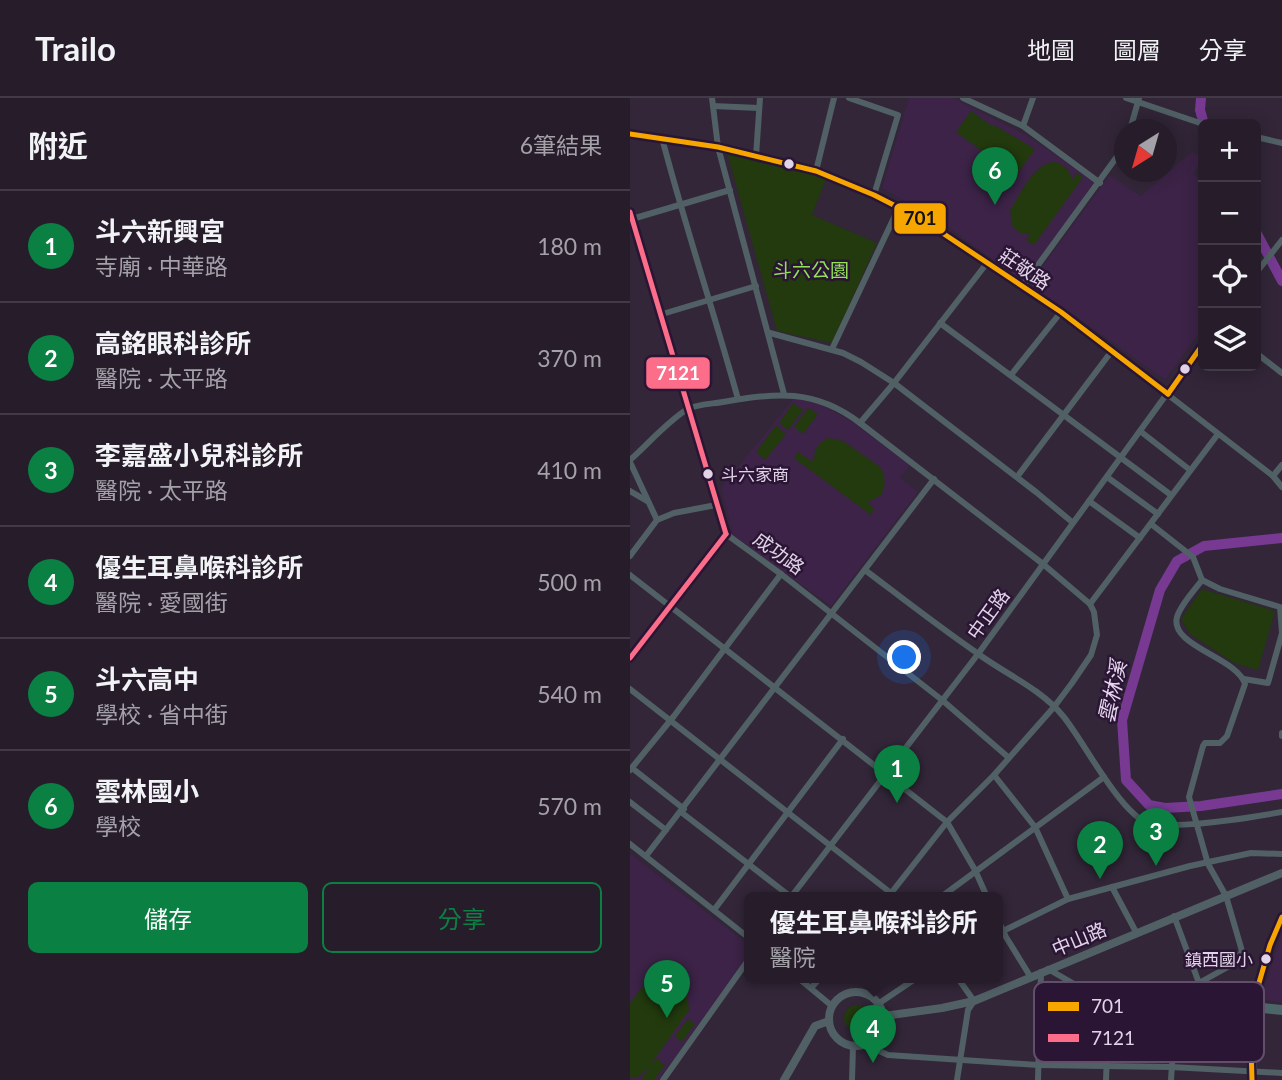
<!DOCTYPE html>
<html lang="zh-TW">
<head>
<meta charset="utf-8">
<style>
	:root { --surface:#261c2a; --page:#2e2532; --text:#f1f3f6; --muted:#a4a1a8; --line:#423a47; --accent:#0b8043 }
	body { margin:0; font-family:Lato,"Noto Sans TC",sans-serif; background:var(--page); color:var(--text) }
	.controls { position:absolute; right:21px; top:21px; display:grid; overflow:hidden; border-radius:10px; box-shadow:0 4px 18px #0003 }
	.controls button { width:63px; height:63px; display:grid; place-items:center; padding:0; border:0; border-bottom:2px solid var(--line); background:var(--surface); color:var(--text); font:35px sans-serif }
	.compass { position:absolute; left:484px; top:21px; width:63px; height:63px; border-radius:50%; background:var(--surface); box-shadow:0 4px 18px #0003; rotate:217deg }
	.you { position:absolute; left:275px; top:560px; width:24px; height:24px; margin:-18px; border:5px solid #fff; border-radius:50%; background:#1a73e8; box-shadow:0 0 0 10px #1a73e833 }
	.badge { display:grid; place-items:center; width:46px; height:46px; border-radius:50%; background:var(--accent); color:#fff; font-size:23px; font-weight:700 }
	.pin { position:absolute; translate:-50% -58px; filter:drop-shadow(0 2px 4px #0008) }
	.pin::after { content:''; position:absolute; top:37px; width:24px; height:21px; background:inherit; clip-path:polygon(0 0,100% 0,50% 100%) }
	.popup { position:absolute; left:114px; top:794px; width:259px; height:91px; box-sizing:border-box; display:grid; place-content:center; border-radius:10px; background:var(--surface); filter:drop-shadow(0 2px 5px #0005); font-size:23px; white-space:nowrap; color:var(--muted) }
	.popup b { font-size:26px; color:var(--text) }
	.popup::after { content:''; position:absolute; left:50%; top:100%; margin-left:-14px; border:14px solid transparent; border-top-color:var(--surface) }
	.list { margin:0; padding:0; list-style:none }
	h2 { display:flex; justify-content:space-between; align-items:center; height:91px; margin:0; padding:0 28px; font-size:30px }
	h2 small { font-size:23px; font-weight:400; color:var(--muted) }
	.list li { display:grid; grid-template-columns:46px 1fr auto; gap:21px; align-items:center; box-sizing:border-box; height:112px; padding:0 28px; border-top:2px solid var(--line) }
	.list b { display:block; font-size:26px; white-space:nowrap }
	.list p { margin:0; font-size:23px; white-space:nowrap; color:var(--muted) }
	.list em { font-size:23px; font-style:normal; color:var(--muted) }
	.actions { display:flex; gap:14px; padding:21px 28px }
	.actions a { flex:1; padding:16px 0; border:2px solid var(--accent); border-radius:10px; text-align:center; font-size:24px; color:var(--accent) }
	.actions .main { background:var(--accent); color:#fff }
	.icon { flex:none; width:38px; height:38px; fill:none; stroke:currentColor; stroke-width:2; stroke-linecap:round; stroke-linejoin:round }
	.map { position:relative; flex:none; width:652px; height:982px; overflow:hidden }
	header { display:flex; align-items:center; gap:42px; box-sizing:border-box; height:98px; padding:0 35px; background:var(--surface); border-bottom:2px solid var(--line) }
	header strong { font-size:33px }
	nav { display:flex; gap:38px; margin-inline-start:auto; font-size:24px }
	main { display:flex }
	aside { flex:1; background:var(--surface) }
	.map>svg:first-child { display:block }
</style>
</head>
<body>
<header>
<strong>Trailo</strong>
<nav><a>地圖</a><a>圖層</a><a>分享</a></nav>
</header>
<main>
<aside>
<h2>附近<small>6筆結果</small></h2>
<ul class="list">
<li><span class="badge">1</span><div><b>斗六新興宮</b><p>寺廟 · 中華路</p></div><em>180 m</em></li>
<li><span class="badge">2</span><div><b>高銘眼科診所</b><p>醫院 · 太平路</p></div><em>370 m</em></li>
<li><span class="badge">3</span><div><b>李嘉盛小兒科診所</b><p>醫院 · 太平路</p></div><em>410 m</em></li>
<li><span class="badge">4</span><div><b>優生耳鼻喉科診所</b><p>醫院 · 愛國街</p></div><em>500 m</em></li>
<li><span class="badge">5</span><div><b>斗六高中</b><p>學校 · 省中街</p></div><em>540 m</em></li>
<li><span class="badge">6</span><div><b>雲林國小</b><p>學校</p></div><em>570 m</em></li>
</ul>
<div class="actions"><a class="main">儲存</a><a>分享</a></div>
</aside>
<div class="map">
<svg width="652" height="982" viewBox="0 0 652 982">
	<rect width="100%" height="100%" fill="#322638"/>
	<!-- built -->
	<g fill="#3c2347">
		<path d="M279,0h44l73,37 69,47 -71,100 -83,-60 -59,-34z"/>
		<path d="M562,54l10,7 -9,15 10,8v146l-38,52 -99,-71 -34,-20v-9l78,-105 31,21z"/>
		<path d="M164,300l25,6 29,15 62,46 -10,13 18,14 -87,114 -98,-71 -12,-47z"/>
		<path d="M0,756l115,88 4,9v7l-91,122h-28z"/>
		<path d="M652,834v71l-21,-4z"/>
	</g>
	<!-- green -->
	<g fill="#223a0e">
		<path d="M341,13l21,15 2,-1 41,24 -19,27 -60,-44z"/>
		<path d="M96,51l100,30 -14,36 65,28 -45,100 -55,-12z"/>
		<path d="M425,64c10,3 15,8 17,18l5,-7 6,4 -49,68 -8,-5 4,-6 -10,-1 -8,-7 -2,-16c11,-16 23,-47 45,-48z"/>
		<path d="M163,305l10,7 -15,20 -9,-7z"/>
		<path d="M178,310l10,6 -15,20 -9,-7z"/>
		<path d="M146,327l10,9 -21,26 -9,-8z"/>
		<path d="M199,340l14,3 37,26c6,10 6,18 1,28l-14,8 7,5 -3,7 -77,-57 4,-6 15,10c2,-12 4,-20 16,-24z"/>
		<path d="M572,491l73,22 -17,59 -24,-7 -44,-29 -9,-15z"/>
		<path d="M26,871l6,5 -3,6c17,2 30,11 30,30l-39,56 7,-7 8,6 -11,15h-13l8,-13 -11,10 -8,1v-75z"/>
		<circle cx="227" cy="920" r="13"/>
		<path d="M58,921l7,5 -13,18 -7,-6z"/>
	</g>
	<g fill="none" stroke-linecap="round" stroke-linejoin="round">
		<!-- river -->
		<g stroke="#773992" stroke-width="10">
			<path d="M571,0l-1,12 4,14"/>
			<path d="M626,134l26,49"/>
			<path d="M652,440l-78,8 -27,15 -17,29 -38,130 4,60 23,25 16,3 36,-2 81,-12"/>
		</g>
		<!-- minor -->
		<g stroke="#506065" stroke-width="6">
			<path d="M82,0l6,49 66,247"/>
			<path d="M219,0l49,17 -24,80"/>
			<path d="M333,0l60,28 77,57"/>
			<path d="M496,0l77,26"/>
			<path d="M83,8l46,2"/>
			<path d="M393,28l10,-28"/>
			<path d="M500,32l9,-32"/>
			<path d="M0,36l88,13 98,24 58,24 49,25 138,92 212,164 9,11"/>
			<path d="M626,39l26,6"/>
			<path d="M32,40c23,88 52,174 76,261"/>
			<path d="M126,58l4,-58"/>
			<path d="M186,73l18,-73"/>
			<path d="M0,114l47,163 49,159 55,40 161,126 66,57"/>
			<path d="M2,121l98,-29"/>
			<path d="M626,175l26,-33"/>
			<path d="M392,189l102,-140"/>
			<path d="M29,217l97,-29"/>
			<path d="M310,225l231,172"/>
			<path d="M140,235l73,20 18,9 33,21 142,109 36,30"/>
			<path d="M202,251l67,-142"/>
			<path d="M626,255l26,20"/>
			<path d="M381,277l50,-63"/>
			<path d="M230,325l34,-40 93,-120"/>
			<path d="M510,333l50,39"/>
			<path d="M0,362c18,-16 36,-37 56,-50 9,-6 26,-6 37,-8 53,-9 91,-14 137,21l183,141 47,40 4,8 3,23 -6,20 -19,28 -18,24 -60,68 -47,47 -59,75"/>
			<path d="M0,364l27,58"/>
			<path d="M643,378l9,-11"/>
			<path d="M387,379l94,-125"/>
			<path d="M477,379l51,37"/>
			<path d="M0,393l17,10"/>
			<path d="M459,403l51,37"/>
			<path d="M521,426l42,33 9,23c-8,11 -21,24 -25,37 -8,29 61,41 68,67l-18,52 -7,7h-15l-2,3 -14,51 19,67 18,32 16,55 -7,12 -36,20"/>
			<path d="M0,458l27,-36 17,-7 42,-8"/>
			<path d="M235,472c37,28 74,57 112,83 28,21 63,35 86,63 21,25 59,103 91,110 7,1 15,-1 22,-1 35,-1 71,-7 106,-13"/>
			<path d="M0,477l317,247 28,48 12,27"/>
			<path d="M572,482l18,9 60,18 2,26 -14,50 -24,-4"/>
			<path d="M460,506l128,-170"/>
			<path d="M0,560l96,-124"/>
			<path d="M0,591l266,208"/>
			<path d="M652,635v3"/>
			<path d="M2,670l52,41"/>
			<path d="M0,672l44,-54 107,-142"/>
			<path d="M364,677l41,52 33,72"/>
			<path d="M0,704l36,28"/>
			<path d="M51,714l110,85"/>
			<path d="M0,746l119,94"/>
			<path d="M16,758l288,-377"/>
			<path d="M482,789l24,45"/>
			<path d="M161,799l187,-243 225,-310"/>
			<path d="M311,799l163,-120"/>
			<path d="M84,812l129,-171"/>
			<path d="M544,818l25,67 19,35"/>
			<path d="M367,820l9,19 24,39"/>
			<path d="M367,836l71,-35 122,-33 61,-13 31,1"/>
			<path d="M418,871l61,35 65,32 70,-29h9"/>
			<path d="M167,879l35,29"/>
			<path d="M181,890l10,-11"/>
			<path d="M248,906l40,-27"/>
			<path d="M236,947l22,10 150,10 133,2 111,6"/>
			<path d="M33,982l86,-121"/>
			<path d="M222,982l1,-33"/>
			<path d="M327,982l11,-70 6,-9 -17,-24"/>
			<path d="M408,982l3,-108"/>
			<path d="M476,982l3,-76"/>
			<path d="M541,982l3,-44"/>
		</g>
		<!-- tertiary -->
		<g stroke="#506065" stroke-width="8">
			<path d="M0,115l1,1"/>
			<circle cx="226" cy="921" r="27"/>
			<path d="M623,909l17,-62 12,-28"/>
			<path d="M254,918l58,-8 32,-7 308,-128"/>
			<path d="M154,982l31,-54 14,-5"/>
		</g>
		<!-- primary -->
		<path stroke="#4b6568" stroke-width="10" d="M622,972l-2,-56 3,-7 29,3"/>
		<defs>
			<g id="bus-1">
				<path d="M0,36l88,13 98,24 58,24 49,25 138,92 107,82"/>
				<path d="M538,296l35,-50"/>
				<path d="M622,982l-2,-66 20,-69 12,-28"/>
			</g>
			<g id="bus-2">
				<path d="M0,114l96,322"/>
				<path d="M0,560l96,-124"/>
			</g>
		</defs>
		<!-- bus-1 casing -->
		<use href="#bus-1" stroke="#2b1535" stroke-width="10"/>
		<!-- bus-2 casing -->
		<use href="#bus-2" stroke="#2b1535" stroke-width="10"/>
		<!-- bus-1 -->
		<use href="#bus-1" stroke="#f7a600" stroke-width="5"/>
		<!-- bus-2 -->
		<use href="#bus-2" stroke="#fb6d88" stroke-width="5"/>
	</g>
	<!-- markers -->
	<g fill="#e1d3e8" stroke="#2b1535" stroke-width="2.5">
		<circle cx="159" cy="66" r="6"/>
		<circle cx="555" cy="271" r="6"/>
		<circle cx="78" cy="376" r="6"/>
		<circle cx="636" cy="861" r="6"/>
	</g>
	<g text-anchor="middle" stroke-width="5" stroke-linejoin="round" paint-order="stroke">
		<!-- bus labels -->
		<g font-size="17" fill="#e1d3e8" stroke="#2b1535" text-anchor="start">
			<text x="91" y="383">斗六家商</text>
			<text x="623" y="868" text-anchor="end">鎮西國小</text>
		</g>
		<!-- street labels -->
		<g font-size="19" fill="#e1d3e8" stroke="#2b1535">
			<text transform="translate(395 171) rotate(34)" y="7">莊敬路</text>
			<text transform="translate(149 455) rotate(36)" y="7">成功路</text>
			<text transform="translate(358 516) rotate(-54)" y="7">中正路</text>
			<text transform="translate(449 841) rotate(-23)" y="7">中山路</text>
		</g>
		<!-- park labels -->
		<g font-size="19" fill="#92e257" stroke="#2b1535">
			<text x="181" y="179">斗六公園</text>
		</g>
		<!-- water labels -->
		<g font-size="21" font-style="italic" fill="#e7d6ef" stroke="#2b1535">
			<text transform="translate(483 594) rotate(-78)" y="7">雲林溪</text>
		</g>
	</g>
	<!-- legend -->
	<rect x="404" y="884" width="230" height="80" rx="10" fill="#2b1535" stroke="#624e6b" stroke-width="2"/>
	<rect x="418" y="904" width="31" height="9" fill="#f7a600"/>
	<rect x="418" y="936" width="31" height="8" fill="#fb6d88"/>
	<g font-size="19" fill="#e1d3e8">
		<text x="461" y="915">701</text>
		<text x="461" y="947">7121</text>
	</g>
	<g stroke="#2b1535" stroke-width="2.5">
		<rect x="263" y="104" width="54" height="33" rx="7" fill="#f7a600"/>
		<rect x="15" y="258" width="66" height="34" rx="7" fill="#fb6d88"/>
	</g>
	<g font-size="19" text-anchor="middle" font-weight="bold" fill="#fff">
		<text x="48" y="282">7121</text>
	</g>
	<g font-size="19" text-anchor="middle" font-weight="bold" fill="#111">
		<text x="290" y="127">701</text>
	</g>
</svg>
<div class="controls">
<button>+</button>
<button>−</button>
<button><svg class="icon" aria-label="locate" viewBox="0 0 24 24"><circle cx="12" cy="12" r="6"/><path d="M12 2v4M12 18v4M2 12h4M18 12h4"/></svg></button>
<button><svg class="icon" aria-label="layers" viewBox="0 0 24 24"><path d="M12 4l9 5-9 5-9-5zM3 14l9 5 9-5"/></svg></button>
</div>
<svg class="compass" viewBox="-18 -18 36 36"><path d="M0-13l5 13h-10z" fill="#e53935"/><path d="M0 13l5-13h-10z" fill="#a4a1a8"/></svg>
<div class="you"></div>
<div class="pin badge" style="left:267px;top:705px">1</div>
<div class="pin badge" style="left:470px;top:781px">2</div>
<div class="pin badge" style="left:526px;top:768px">3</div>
<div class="pin badge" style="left:243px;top:965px">4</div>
<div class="popup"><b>優生耳鼻喉科診所</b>醫院</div>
<div class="pin badge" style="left:37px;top:920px">5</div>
<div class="pin badge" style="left:365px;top:107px">6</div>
</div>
</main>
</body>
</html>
